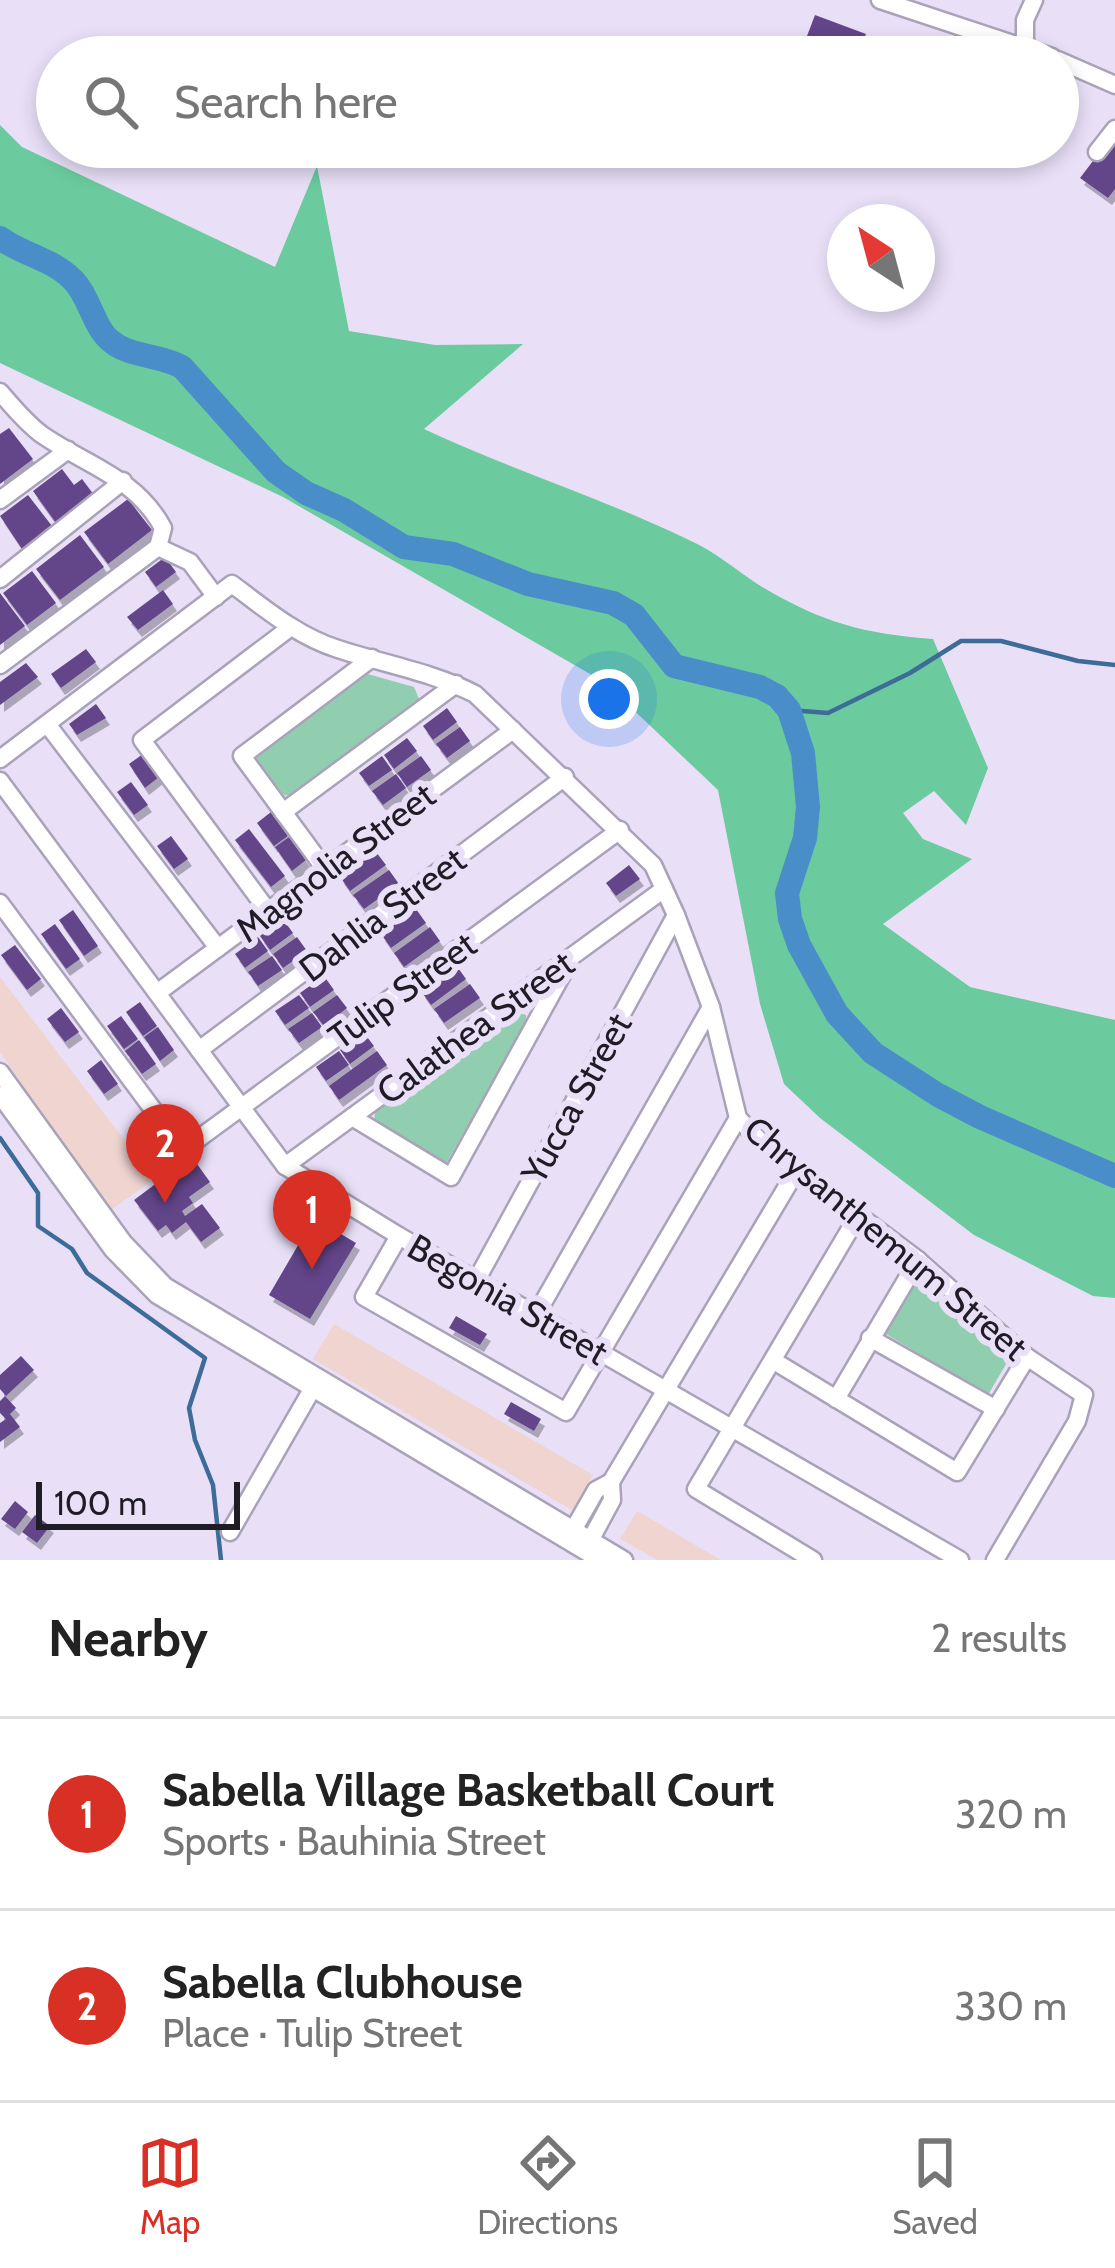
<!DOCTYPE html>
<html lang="en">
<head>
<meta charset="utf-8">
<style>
	:root { --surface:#fff; --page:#f6f6f6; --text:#222; --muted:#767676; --line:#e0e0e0; --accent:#d93025 }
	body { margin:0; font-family:Cabin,sans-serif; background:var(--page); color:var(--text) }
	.compass { position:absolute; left:827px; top:204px; width:108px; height:108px; border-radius:50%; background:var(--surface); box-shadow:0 6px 18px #0003; rotate:324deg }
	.scale { position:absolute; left:36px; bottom:30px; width:204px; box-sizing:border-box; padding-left:12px; border:6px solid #1f1c25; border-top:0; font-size:33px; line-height:42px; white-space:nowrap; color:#1f1c25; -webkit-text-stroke:9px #e9e0f8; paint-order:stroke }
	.you { position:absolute; left:609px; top:699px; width:42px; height:42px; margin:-30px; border:9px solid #fff; border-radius:50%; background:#1a73e8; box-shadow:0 0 0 18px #1a73e833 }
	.badge { display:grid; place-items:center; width:78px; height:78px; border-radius:50%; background:var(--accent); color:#fff; font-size:39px; font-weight:700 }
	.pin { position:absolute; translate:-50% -99px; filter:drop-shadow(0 3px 6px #0008) }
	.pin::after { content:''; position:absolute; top:63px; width:42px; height:36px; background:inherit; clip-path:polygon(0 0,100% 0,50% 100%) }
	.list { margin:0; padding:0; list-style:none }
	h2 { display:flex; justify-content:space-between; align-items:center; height:156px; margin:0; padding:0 48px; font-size:51px }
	h2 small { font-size:39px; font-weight:400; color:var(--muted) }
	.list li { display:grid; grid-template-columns:78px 1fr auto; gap:36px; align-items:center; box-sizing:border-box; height:192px; padding:0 48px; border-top:3px solid var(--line) }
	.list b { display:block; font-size:45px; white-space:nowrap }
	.list p { margin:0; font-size:39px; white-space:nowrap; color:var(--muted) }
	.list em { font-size:39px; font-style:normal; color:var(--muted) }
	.icon { flex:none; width:66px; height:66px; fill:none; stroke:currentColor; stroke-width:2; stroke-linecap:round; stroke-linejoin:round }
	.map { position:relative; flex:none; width:1115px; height:1560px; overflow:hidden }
	.search { position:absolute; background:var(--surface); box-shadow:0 6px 18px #0003; left:36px; right:36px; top:36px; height:132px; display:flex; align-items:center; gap:30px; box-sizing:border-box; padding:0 42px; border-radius:66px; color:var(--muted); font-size:45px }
	.sheet { height:540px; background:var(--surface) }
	nav { display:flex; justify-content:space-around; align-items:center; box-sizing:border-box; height:168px; border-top:3px solid var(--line); background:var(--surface); font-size:33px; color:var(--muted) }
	nav a { display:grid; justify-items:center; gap:6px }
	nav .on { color:var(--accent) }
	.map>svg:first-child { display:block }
</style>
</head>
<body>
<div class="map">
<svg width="1115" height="1560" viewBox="0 0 1115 1560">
	<defs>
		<filter id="shadow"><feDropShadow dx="4" dy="7" stdDeviation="0" flood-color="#0004"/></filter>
	</defs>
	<rect width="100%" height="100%" fill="#e9e0f8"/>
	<!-- commercial -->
	<g fill="#efd4d0">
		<path d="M0,977l154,202 -46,33 -108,-160z"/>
		<path d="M334,1324l259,151 -21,35 -259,-151z"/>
		<path d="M637,1511l84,49h-63l-38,-21z"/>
	</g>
	<!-- green -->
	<g fill="#91ceaf">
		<path d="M364,673l50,14 5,12 -129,97 -6,-1 -27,-32 -1,-10z"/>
		<path d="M514,1011l12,4v8l-79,139h-5l-68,-39 1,-11z"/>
		<path d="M912,1279l97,80 -21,36 -107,-64z"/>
	</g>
	<!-- forest -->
	<path fill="#6bca9e" d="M0,125l22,22 253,120 42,-101 32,165 86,14 88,-1 -99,85c87,41 178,69 265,111 25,11 47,30 70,45 61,37 104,49 174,54l55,129 -22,57 -32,-34 -31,22 20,26 49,20 -89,65 87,63 145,33v278l-22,-2 -119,-61 -154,-117 -36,-34 -24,-80 -42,-214 -114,-108 -321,-185 -283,-134z"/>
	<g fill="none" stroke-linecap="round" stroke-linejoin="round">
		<!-- stream -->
		<g stroke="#3c6c97" stroke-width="4.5">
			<path d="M789,710l39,3 82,-40 51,-32h40l77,20 37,4"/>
			<path d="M0,1138l38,55v33l34,23 15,24 118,85 -16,50 6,32 18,45 8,75"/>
		</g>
		<!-- river -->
		<path stroke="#498ec8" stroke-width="24" d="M0,238c23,17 52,21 72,41 18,17 21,49 40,63 19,15 48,13 70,25l94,105 30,21 38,17 60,37 49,7 75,30 85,19 21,12 40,51 86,21 17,9 12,14 14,43 5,54 -3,31 -18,55 3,26 9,26 38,69 36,39 65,42 42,22 135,59"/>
	</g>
	<!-- building -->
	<g fill="#63458a" filter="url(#shadow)">
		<path d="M815,15l51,19 -8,23h-59z"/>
		<path d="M1109,140l6,5v44l-7,9 -28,-20z"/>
		<path d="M9,428l24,31 -33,25v-50z"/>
		<path d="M62,469l12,16 8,-6 12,16 -38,28 -23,-32z"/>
		<path d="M28,495l24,31 -30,23 -22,-33z"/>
		<path d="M128,499l24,31 -44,34 -24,-32z"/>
		<path d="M80,535l24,32 -44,33 -24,-31z"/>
		<path d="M165,557l11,15 -20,15 -11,-15z"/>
		<path d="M32,571l24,32 -29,22 -24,-32z"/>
		<path d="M163,590l10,14 -35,26 -11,-13z"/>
		<path d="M0,593l25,33 -25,19z"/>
		<path d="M86,649l10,13 -35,26 -10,-14z"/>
		<path d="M26,663l12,14 -38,28v-23z"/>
		<path d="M96,704l10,14 -29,17 -8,-11z"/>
		<path d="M447,708l10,14 -24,18 -10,-14z"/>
		<path d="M460,727l10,14 -23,17 -11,-14z"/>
		<path d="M407,738l10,13 -23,18 -10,-14z"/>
		<path d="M143,754l16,23 -14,11 -16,-24z"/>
		<path d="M382,756l10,14 -23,16 -10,-13z"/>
		<path d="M421,756l10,14 -24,17 -10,-14z"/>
		<path d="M396,774l10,14 -23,17 -11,-14z"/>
		<path d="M131,782l17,23 -14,10 -17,-23z"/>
		<path d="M271,812l17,24 -14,10 -17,-23z"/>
		<path d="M249,829l36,47 -14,11 -36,-47z"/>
		<path d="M171,836l17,23 -14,10 -17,-23z"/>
		<path d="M289,837l17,23 -14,11 -17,-24z"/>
		<path d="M376,852l10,13 -36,26 -10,-14z"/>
		<path d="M629,865l11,14 -24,17 -10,-13z"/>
		<path d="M389,870l10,14 -35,25 -11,-14z"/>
		<path d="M416,909l10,14 -35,25 -10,-14z"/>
		<path d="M73,910l25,36 -14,10 -25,-36z"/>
		<path d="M283,919l10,14 -23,17 -10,-14z"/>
		<path d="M55,924l25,35 -14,10 -25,-35z"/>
		<path d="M430,927l10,14 -36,26 -10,-14z"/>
		<path d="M258,937l10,14 -23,17 -10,-14z"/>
		<path d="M297,937l10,14 -24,17 -10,-14z"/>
		<path d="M15,945l26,34 -14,11 -26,-35z"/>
		<path d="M272,956l10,14 -24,16 -10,-14z"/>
		<path d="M456,965l10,14 -35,26 -10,-14z"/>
		<path d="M324,976l10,14 -24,17 -10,-14z"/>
		<path d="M470,984l10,14 -36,25 -10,-14z"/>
		<path d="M299,995l10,13 -24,17 -10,-14z"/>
		<path d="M337,995l10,13 -23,18 -11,-14z"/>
		<path d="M140,1002l17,24 -14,10 -17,-24z"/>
		<path d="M61,1008l18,24 -14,10 -18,-23z"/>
		<path d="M312,1013l10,14 -23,16 -11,-14z"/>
		<path d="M121,1016l17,23 -14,10 -17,-23z"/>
		<path d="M158,1027l16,23 -14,11 -16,-24z"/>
		<path d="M364,1033l10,13 -24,18 -10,-14z"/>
		<path d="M139,1040l17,24 -14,10 -17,-23z"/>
		<path d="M339,1051l10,14 -23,16 -10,-14z"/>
		<path d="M377,1051l10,14 -48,35 -10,-14z"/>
		<path d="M101,1060l17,24 -14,10 -17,-23z"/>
		<path d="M148,1126l16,23 -14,10 -16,-23z"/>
		<path d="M197,1164l13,18 -21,15 4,6 -11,8 3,5 17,-12 18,24 -19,14 -15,-20 -14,11 -6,-8 -8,6 -24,-31 47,-35 5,8z"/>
		<path d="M314,1218l42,25 -46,76 -41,-24z"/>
		<path d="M456,1316l31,18 -7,11 -31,-17z"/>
		<path d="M21,1356l13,14 -28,26 -6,-7v-14z"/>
		<path d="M5,1396l11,12 -6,6 10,13 -20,15v-19l6,-4 -6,-6v-12z"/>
		<path d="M511,1402l30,17 -7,12 -30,-17z"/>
		<path d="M15,1501l13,11 -13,17 -14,-10z"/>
		<path d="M35,1515l15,11 -13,17 -15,-11z"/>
	</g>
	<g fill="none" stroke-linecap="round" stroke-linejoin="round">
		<defs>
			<g id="street">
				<path d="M880,0l172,57"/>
				<path d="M1025,45v-25l9,-20"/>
				<path d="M1058,60l57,25"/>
				<path d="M1097,152l18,-23"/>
				<path d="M0,392c13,15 25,30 41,42 44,31 95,43 122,94l-5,19"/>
				<path d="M0,500l68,-50"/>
				<path d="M158,547l32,15 26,35"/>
				<path d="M0,579l123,-98"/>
				<path d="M0,665l158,-118"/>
				<path d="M47,724l171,224"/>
				<path d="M0,759l232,-175c33,25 67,53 106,65 46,15 94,23 137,45l178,171 23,50 35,92 27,111 24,25 156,117 109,97 57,38 -7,26 -82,139"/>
				<path d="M0,781l285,385 114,70 561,324"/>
				<path d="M283,812l173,-128"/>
				<path d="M325,869l-83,-113 130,-98"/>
				<path d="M0,903l183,247 437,-320"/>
				<path d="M268,911l-126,-171 149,-113"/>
				<path d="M157,993l356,-263"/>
				<path d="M199,1050l366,-273"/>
				<path d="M0,1072l123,170 42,44 459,274"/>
				<path d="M0,1095l113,155 44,45 443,265"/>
				<path d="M352,1117l99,60 117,-213"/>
				<path d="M285,1166l379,-277"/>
				<path d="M399,1236l-35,61 202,115 172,-294"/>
				<path d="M476,1281l200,-366"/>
				<path d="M536,1315l175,-308"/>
				<path d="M870,1338l126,71"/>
				<path d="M774,1361l183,111 70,-115"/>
				<path d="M836,1399l82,-139"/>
				<path d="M611,1482l187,-314"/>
				<path d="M230,1532l88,-153"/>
				<path d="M568,1539l28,-49 15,-8 1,18 -27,50"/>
				<path d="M813,1560l-117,-71 163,-275"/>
			</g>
		</defs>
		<!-- street casing -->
		<use href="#street" stroke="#aaa2b8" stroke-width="21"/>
		<!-- street -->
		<use href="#street" stroke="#fff" stroke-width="16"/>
	</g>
	<g text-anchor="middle" stroke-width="12" stroke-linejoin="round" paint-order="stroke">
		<!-- street labels -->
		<g font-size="36" fill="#1f1c25" stroke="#e9e0f8">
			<text transform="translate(335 862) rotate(-37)" y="13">Magnolia Street</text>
			<text transform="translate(382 914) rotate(-37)" y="13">Dahlia Street</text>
			<text transform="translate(402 990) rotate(-36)" y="13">Tulip Street</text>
			<text transform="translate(475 1027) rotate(-36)" y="13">Calathea Street</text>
			<text transform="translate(576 1098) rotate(-61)" y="13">Yucca Street</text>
			<text transform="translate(886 1238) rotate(40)" y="13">Chrysanthemum Street</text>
			<text transform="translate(508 1299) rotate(30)" y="13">Begonia Street</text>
		</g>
	</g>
</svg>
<svg class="compass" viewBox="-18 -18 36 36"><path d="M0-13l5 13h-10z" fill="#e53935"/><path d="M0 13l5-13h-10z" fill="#767676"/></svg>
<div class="scale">100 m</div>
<div class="you"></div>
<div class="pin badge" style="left:312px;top:1269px">1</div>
<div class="pin badge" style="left:165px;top:1203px">2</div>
<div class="search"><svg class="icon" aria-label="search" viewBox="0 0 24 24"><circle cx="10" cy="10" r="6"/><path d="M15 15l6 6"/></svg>Search here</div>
</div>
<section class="sheet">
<h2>Nearby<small>2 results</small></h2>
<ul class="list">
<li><span class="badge">1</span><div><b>Sabella Village Basketball Court</b><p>Sports · Bauhinia Street</p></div><em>320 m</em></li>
<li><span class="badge">2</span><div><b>Sabella Clubhouse</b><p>Place · Tulip Street</p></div><em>330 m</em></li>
</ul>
</section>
<nav>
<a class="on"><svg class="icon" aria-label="map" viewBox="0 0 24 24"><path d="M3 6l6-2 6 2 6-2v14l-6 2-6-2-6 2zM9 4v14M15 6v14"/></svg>Map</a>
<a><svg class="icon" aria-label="directions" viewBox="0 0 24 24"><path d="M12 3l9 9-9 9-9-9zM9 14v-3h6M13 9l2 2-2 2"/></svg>Directions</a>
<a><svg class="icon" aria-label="saved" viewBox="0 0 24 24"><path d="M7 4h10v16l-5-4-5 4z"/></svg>Saved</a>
</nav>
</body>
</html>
